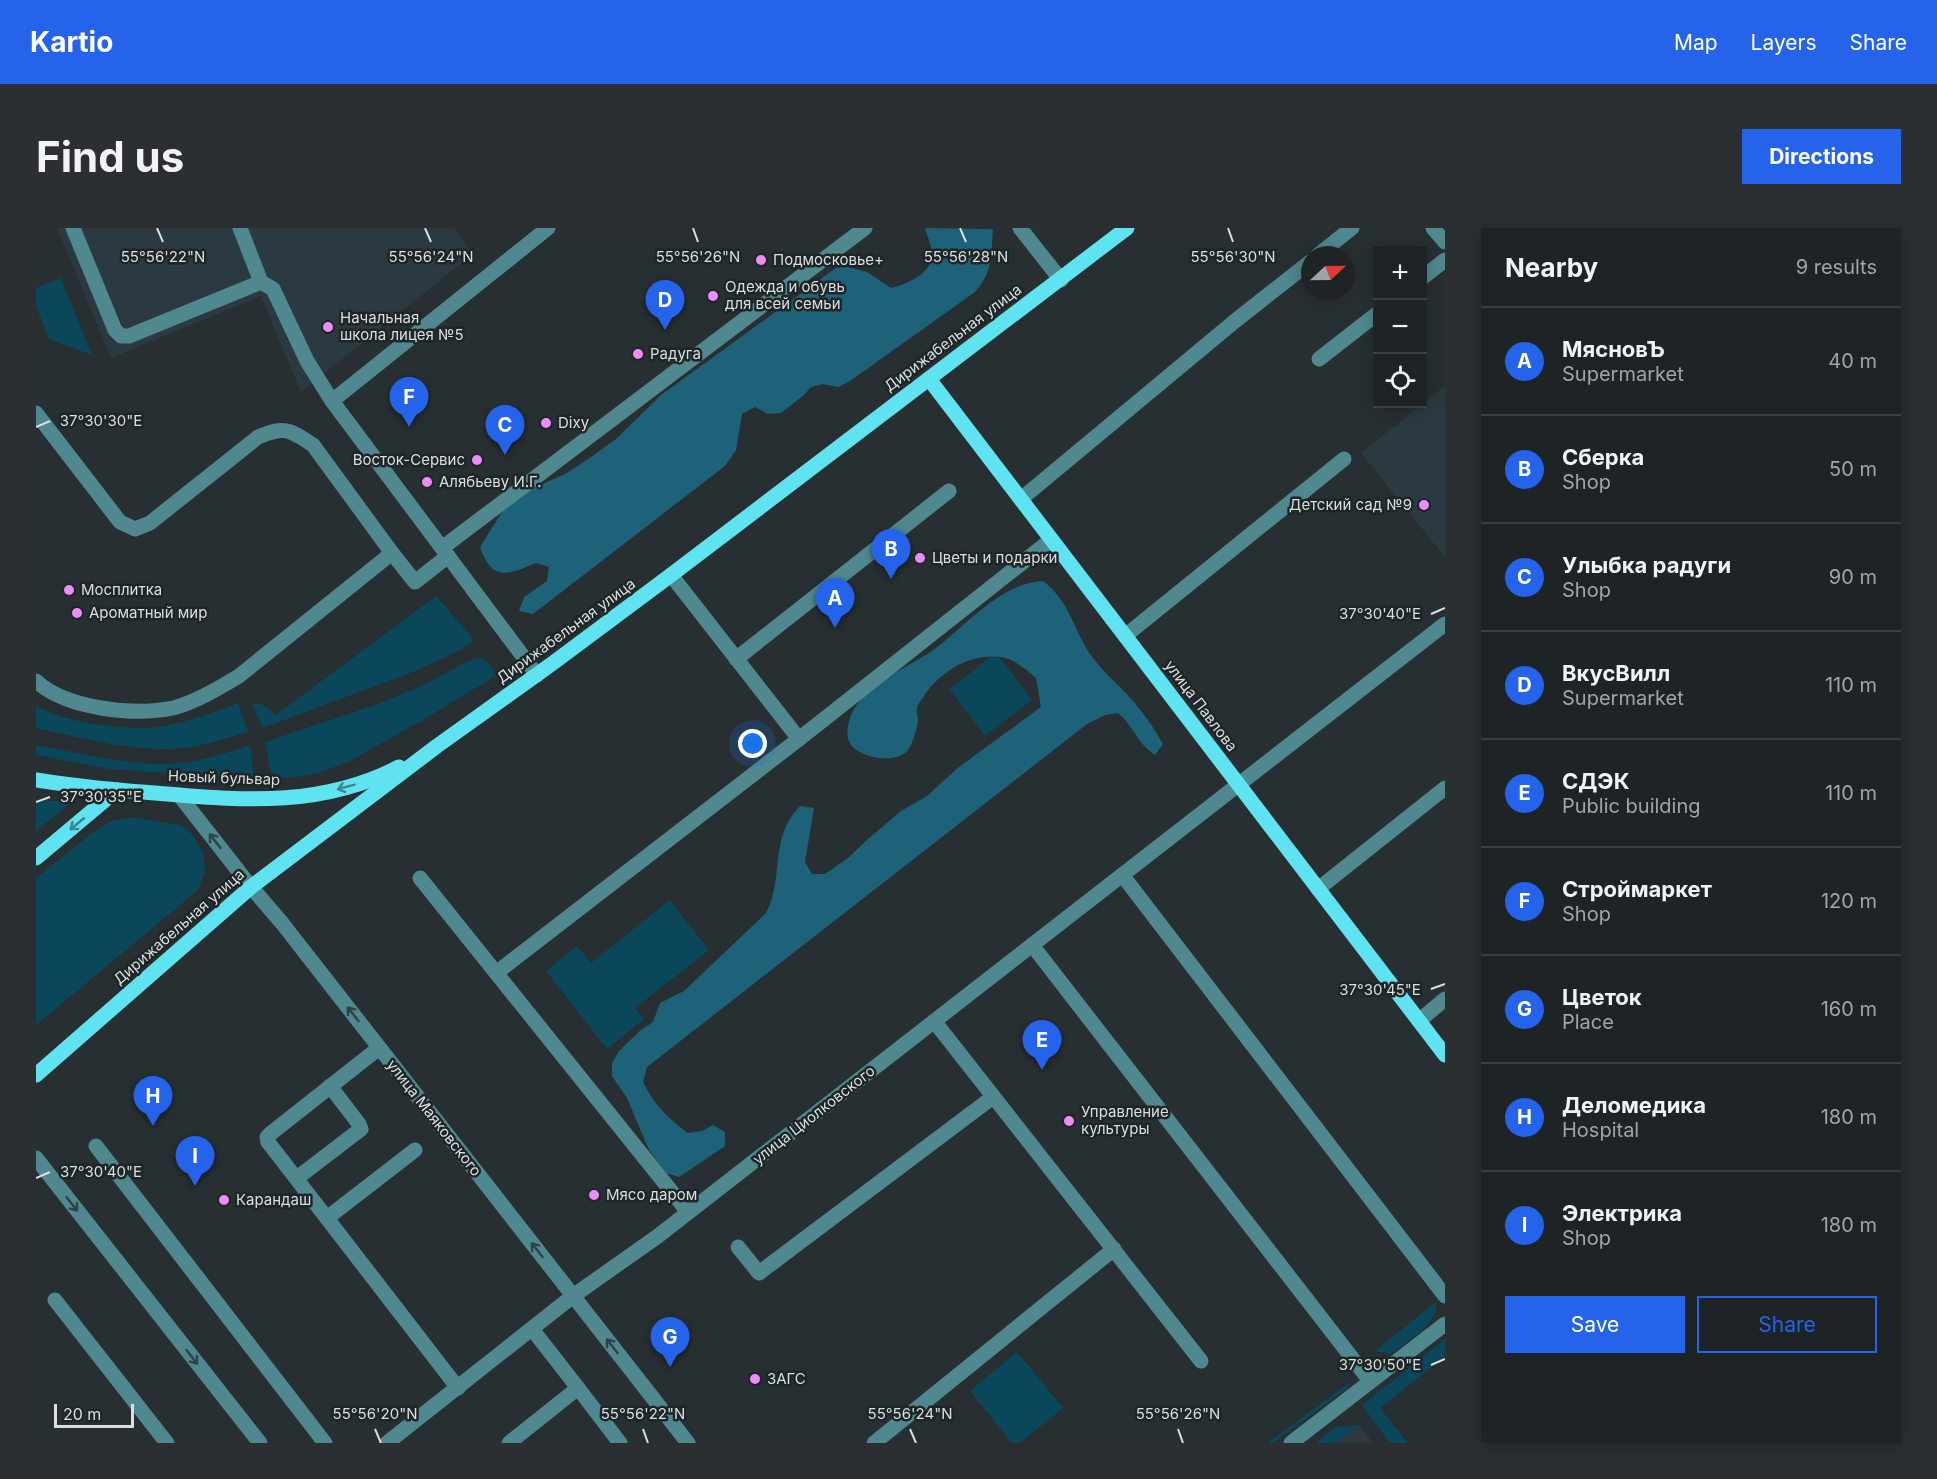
<!DOCTYPE html>
<html lang="en">
<head>
<meta charset="utf-8">
<style>
	:root { --surface:#1e2326; --page:#2b2f32; --text:#f1f3f6; --muted:#a1a4a7; --line:#3c4043; --accent:#2563eb }
	body { margin:0; font-family:Inter,sans-serif; background:var(--page); color:var(--text) }
	.controls { position:absolute; right:18px; top:18px; display:grid; overflow:hidden; border-radius:0px; box-shadow:0 3px 15px #0003 }
	.controls button { width:54px; height:54px; display:grid; place-items:center; padding:0; border:0; border-bottom:2px solid var(--line); background:var(--surface); color:var(--text); font:30px sans-serif }
	.compass { position:absolute; left:1265px; top:18px; width:54px; height:54px; border-radius:50%; background:var(--surface); box-shadow:0 3px 15px #0003; rotate:68deg }
	.scale { position:absolute; left:18px; bottom:15px; width:80px; box-sizing:border-box; padding-left:6px; border:3px solid #dbdfe1; border-top:0; font-size:16px; line-height:21px; white-space:nowrap; color:#dbdfe1; -webkit-text-stroke:4px #1e2628; paint-order:stroke }
	.you { position:absolute; left:717px; top:516px; width:21px; height:21px; margin:-15px; border:4px solid #fff; border-radius:50%; background:#1a73e8; box-shadow:0 0 0 9px #1a73e833 }
	.badge { display:grid; place-items:center; width:39px; height:39px; border-radius:50%; background:var(--accent); color:#fff; font-size:20px; font-weight:700 }
	.pin { position:absolute; translate:-50% -50px; filter:drop-shadow(0 2px 3px #0008) }
	.pin::after { content:''; position:absolute; top:32px; width:21px; height:18px; background:inherit; clip-path:polygon(0 0,100% 0,50% 100%) }
	.list { margin:0; padding:0; list-style:none }
	h2 { display:flex; justify-content:space-between; align-items:center; height:78px; margin:0; padding:0 24px; font-size:26px }
	h2 small { font-size:20px; font-weight:400; color:var(--muted) }
	.list li { display:grid; grid-template-columns:39px 1fr auto; gap:18px; align-items:center; box-sizing:border-box; height:108px; padding:0 24px; border-top:2px solid var(--line) }
	.list b { display:block; font-size:22px; white-space:nowrap }
	.list p { margin:0; font-size:20px; white-space:nowrap; color:var(--muted) }
	.list em { font-size:20px; font-style:normal; color:var(--muted) }
	.actions { display:flex; gap:12px; padding:18px 24px }
	.actions a { flex:1; padding:14px 0; border:2px solid var(--accent); border-radius:0px; text-align:center; font-size:21px; color:var(--accent) }
	.actions .main { background:var(--accent); color:#fff }
	.icon { flex:none; width:33px; height:33px; fill:none; stroke:currentColor; stroke-width:2; stroke-linecap:round; stroke-linejoin:round }
	.map { position:relative; flex:none; width:1409px; height:1215px; overflow:hidden; border-radius:0px }
	header { display:flex; align-items:center; gap:36px; box-sizing:border-box; height:84px; padding:0 30px; background:var(--accent); color:#fff }
	header strong { font-size:28px }
	nav { display:flex; gap:33px; margin-inline-start:auto; font-size:21px }
	.intro { display:flex; align-items:center; justify-content:space-between; box-sizing:border-box; height:144px; padding:0 36px }
	h1 { margin:0; font-size:42px }
	.button { padding:15px 27px; border-radius:0px; background:var(--accent); color:#fff; font-size:21px; font-weight:700 }
	main { display:flex; gap:36px; padding:0 36px }
	aside { flex:1; background:var(--surface); border-radius:0px; box-shadow:0 3px 15px #0003 }
	.map>svg:first-child { display:block }
</style>
</head>
<body>
<header>
<strong>Kartio</strong>
<nav><a>Map</a><a>Layers</a><a>Share</a></nav>
</header>
<div class="intro"><h1>Find us</h1><a class="button">Directions</a></div>
<main>
<div class="map">
<svg width="1409" height="1215" viewBox="0 0 1409 1215">
	<rect width="100%" height="100%" fill="#282f32"/>
	<!-- built -->
	<g fill="#2b3a40">
		<path d="M21,0h397l19,26 -172,138 -40,-96 -150,62z"/>
		<path d="M1409,158v171l-84,-104z"/>
		<path d="M1323,1197l14,18h-38z"/>
	</g>
	<!-- green -->
	<g fill="#0a475a">
		<path d="M25,50l31,77 -43,-16 -13,-33v-18z"/>
		<path d="M400,368l38,44 -12,9 -44,21 -155,58 -11,-24 8,-1 16,12z"/>
		<path d="M960,425l36,47 -47,36 -36,-47z"/>
		<path d="M442,430l8,2 11,15 -76,46 -73,41 -30,11 -20,4 -26,1 -7,-36 113,-38 48,-20 42,-23z"/>
		<path d="M202,475l10,29c-21,5 -43,14 -64,16 -50,5 -99,-10 -148,-20v-22c25,16 92,25 122,21 28,-4 54,-14 80,-24z"/>
		<path d="M0,517c44,8 88,20 133,19 28,-1 55,-10 81,-19l4,34 -145,-10 -73,-14z"/>
		<path d="M0,572l36,2 -36,29z"/>
		<path d="M96,589l48,8 12,9 11,18 2,19 -7,19 -162,135v-147l55,-44 20,-13z"/>
		<path d="M634,672l39,50 -74,58 9,11 -37,30 -61,-78 31,-25 14,17z"/>
		<path d="M1400,1074c3,21 -29,40 -45,52l-16,-3z"/>
		<path d="M1409,1111v17l-65,52 28,35h-18l-28,-38z"/>
		<path d="M981,1124l46,56 -43,35h-8l-42,-52z"/>
		<path d="M1314,1154l-1,5 -76,56 -4,-1z"/>
		<path d="M1323,1197l-24,18h-19l19,-16z"/>
	</g>
	<!-- forest -->
	<g fill="#1d6279">
		<path d="M889,0l68,1c-2,26 0,43 -18,63l-125,89 -12,6 -15,-3 -12,3 -7,8 -23,18 -13,1 -13,-7 -13,7 -6,36 -11,16 -192,148 -14,-3 5,-14 23,-16 2,-14 -13,-4c-28,12 -44,19 -56,-16l24,-38 23,-18 40,-18 24,-16 25,-18 45,-44 179,-130 27,7 24,16c16,-4 43,-15 41,-36 -1,-8 -5,-16 -7,-24z"/>
		<path d="M1007,353c28,21 31,52 50,77 11,15 26,27 38,41 12,13 23,29 32,45l-8,11c-19,-13 -20,-27 -37,-42l-13,2 -18,9 -440,343 -4,15c12,24 24,35 45,51l14,-2 11,-6 12,7v14l-46,31 -13,-4 -17,-23 -22,-52 -15,-22v-13l7,-12 22,-21 12,-8 7,-19 24,-12 82,-78c19,-36 2,-74 34,-107l14,2 -9,54 7,12h13l23,-16 20,-19 33,-28 26,-15 32,-29 82,-60 -5,-29c-8,-7 -20,-17 -30,-20 -32,-7 -65,12 -82,38 -2,3 -6,8 -7,12 -1,4 1,9 1,13 -1,8 -5,20 -8,26 -10,18 -45,12 -57,0 -6,-6 -6,-14 -5,-21 8,-42 60,-56 89,-79 32,-24 64,-64 106,-66z"/>
	</g>
	<g fill="none" stroke-linecap="round" stroke-linejoin="round">
		<!-- minor -->
		<g stroke="#4f888e" stroke-width="15">
			<path d="M37,0l42,102 6,6h8l132,-54"/>
			<path d="M204,0l21,54 12,7 34,72 25,40"/>
			<path d="M984,0l41,52"/>
			<path d="M1397,0l12,14"/>
			<path d="M1282,27l34,-27"/>
			<path d="M1386,50l23,-18"/>
			<path d="M1283,131l59,-46"/>
			<path d="M0,185l84,109 15,7 15,-6 108,-86c27,-11 31,-8 55,8l79,108"/>
			<path d="M985,271l214,-178 75,-59"/>
			<path d="M406,320l423,-320"/>
			<path d="M635,347l128,164"/>
			<path d="M1089,408l219,-177"/>
			<path d="M700,431l213,-168"/>
			<path d="M501,447l-205,-274 216,-173"/>
			<path d="M0,453c30,28 98,35 137,27 23,-6 46,-20 66,-32l153,-123 23,29 33,-26"/>
			<path d="M143,567l72,92 31,36 406,520"/>
			<path d="M1087,648l322,420"/>
			<path d="M384,650l268,334"/>
			<path d="M1282,661l127,-101"/>
			<path d="M996,717l338,436"/>
			<path d="M460,745l303,-234 252,-199"/>
			<path d="M898,793l267,340"/>
			<path d="M1383,793l26,-22"/>
			<path d="M343,820l-109,86 -3,3 1,5 190,246"/>
			<path d="M60,918l229,297"/>
			<path d="M0,930l224,285"/>
			<path d="M261,950l64,-49 -2,-5 -29,-38"/>
			<path d="M291,990l88,-68"/>
			<path d="M702,1019l21,26 234,-176"/>
			<path d="M19,1072l112,143"/>
			<path d="M542,1160l42,55"/>
			<path d="M351,1215l186,-147 85,-60 787,-612"/>
			<path d="M473,1215l69,-55 -46,-59"/>
			<path d="M838,1215l240,-194"/>
			<path d="M1255,1215l154,-119"/>
		</g>
		<!-- major -->
		<g stroke="#60e3f0" stroke-width="15">
			<path d="M893,151l516,676"/>
			<path d="M0,552c44,7 87,11 131,14 81,7 157,12 232,-27"/>
			<path d="M0,630l81,-68"/>
			<path d="M0,847l215,-188 186,-141 116,-83 118,-88 456,-347"/>
		</g>
	</g>
	<!-- one-way arrows -->
	<defs><path id="oneway-shaft" d="M-6 0H5M1.5-3L5.5 0L1.5 3" fill="none" stroke-width="1.6" stroke-linecap="round" stroke-linejoin="round" transform="scale(1.5)"/></defs>
	<g stroke="#3f848c">
		<use href="#oneway-shaft" transform="translate(310 559) rotate(165)"/>
		<use href="#oneway-shaft" transform="translate(41 596) rotate(140)"/>
	</g>
	<g stroke="#2d4347">
		<use href="#oneway-shaft" transform="translate(179 613) rotate(-128)"/>
		<use href="#oneway-shaft" transform="translate(317 786) rotate(-128)"/>
		<use href="#oneway-shaft" transform="translate(36 976) rotate(52)"/>
		<use href="#oneway-shaft" transform="translate(501 1022) rotate(-128)"/>
		<use href="#oneway-shaft" transform="translate(576 1118) rotate(-128)"/>
		<use href="#oneway-shaft" transform="translate(156 1129) rotate(52)"/>
	</g>
	<!-- ticks -->
	<path fill="none" stroke="#dbdfe1" stroke-width="2" d="M121,0l6,14M389,0l6,14M657,0l5,14M924,0l6,14M1192,0l5,14M0,199l14,-6M1395,386l14,-6M0,574l14,-5M1395,761l14,-5M0,950l14,-6M1395,1137l14,-6M339,1201l6,14M607,1201l5,14M874,1201l6,14M1142,1201l5,14"/>
	<!-- markers -->
	<g fill="#ed8cf9" stroke="#1e2628" stroke-width="2">
		<circle cx="725" cy="32" r="6"/>
		<circle cx="677" cy="68" r="6"/>
		<circle cx="292" cy="99" r="6"/>
		<circle cx="602" cy="126" r="6"/>
		<circle cx="510" cy="195" r="6"/>
		<circle cx="441" cy="232" r="6"/>
		<circle cx="391" cy="254" r="6"/>
		<circle cx="1388" cy="277" r="6"/>
		<circle cx="884" cy="330" r="6"/>
		<circle cx="33" cy="362" r="6"/>
		<circle cx="41" cy="385" r="6"/>
		<circle cx="1033" cy="893" r="6"/>
		<circle cx="558" cy="967" r="6"/>
		<circle cx="188" cy="972" r="6"/>
		<circle cx="719" cy="1151" r="6"/>
	</g>
	<g text-anchor="middle" stroke-width="5" stroke-linejoin="round" paint-order="stroke">
		<!-- poi labels -->
		<g font-size="15" fill="#dbdfe1" stroke="#1e2628" text-anchor="start">
			<text x="737" y="37">Подмосковье+</text>
			<text x="689" y="64">Одежда и обувь<tspan x="689" dy="17">для всей семьи</tspan></text>
			<text x="304" y="95">Начальная<tspan x="304" dy="17">школа лицея №5</tspan></text>
			<text x="614" y="131">Радуга</text>
			<text x="522" y="200">Dixy</text>
			<text x="429" y="237" text-anchor="end">Восток-Сервис</text>
			<text x="403" y="259">Алябьеву И.Г.</text>
			<text x="1376" y="282" text-anchor="end">Детский сад №9</text>
			<text x="896" y="335">Цветы и подарки</text>
			<text x="45" y="367">Мосплитка</text>
			<text x="53" y="390">Ароматный мир</text>
			<text x="1045" y="889">Управление<tspan x="1045" dy="17">культуры</tspan></text>
			<text x="570" y="972">Мясо даром</text>
			<text x="200" y="977">Карандаш</text>
			<text x="731" y="1156">ЗАГС</text>
		</g>
		<!-- street labels -->
		<g font-size="15" fill="#dbdfe1" stroke="#1e2628">
			<text transform="translate(917 110) rotate(-37)" y="5">Дирижабельная улица</text>
			<text transform="translate(530 403) rotate(-36)" y="5">Дирижабельная улица</text>
			<text transform="translate(1165 478) rotate(53)" y="5">улица Павлова</text>
			<text transform="translate(188 550) rotate(2)" y="5">Новый бульвар</text>
			<text transform="translate(143 699) rotate(-41)" y="5">Дирижабельная улица</text>
			<text transform="translate(778 887) rotate(-38)" y="5">улица Циолковского</text>
			<text transform="translate(398 890) rotate(52)" y="5">улица Маяковского</text>
		</g>
	</g>
	<g font-size="15" text-anchor="middle" fill="#dbdfe1" stroke="#1e2628" stroke-width="5" stroke-linejoin="round" paint-order="stroke">
		<text x="127" y="34">55°56'22"N</text>
		<text x="395" y="34">55°56'24"N</text>
		<text x="662" y="34">55°56'26"N</text>
		<text x="930" y="34">55°56'28"N</text>
		<text x="1197" y="34">55°56'30"N</text>
		<text x="65" y="198">37°30'30"E</text>
		<text x="1344" y="391">37°30'40"E</text>
		<text x="65" y="574">37°30'35"E</text>
		<text x="1344" y="767">37°30'45"E</text>
		<text x="65" y="949">37°30'40"E</text>
		<text x="1344" y="1142">37°30'50"E</text>
		<text x="339" y="1191">55°56'20"N</text>
		<text x="607" y="1191">55°56'22"N</text>
		<text x="874" y="1191">55°56'24"N</text>
		<text x="1142" y="1191">55°56'26"N</text>
	</g>
</svg>
<div class="controls">
<button>+</button>
<button>−</button>
<button><svg class="icon" aria-label="locate" viewBox="0 0 24 24"><circle cx="12" cy="12" r="6"/><path d="M12 2v4M12 18v4M2 12h4M18 12h4"/></svg></button>
</div>
<svg class="compass" viewBox="-18 -18 36 36"><path d="M0-13l5 13h-10z" fill="#e53935"/><path d="M0 13l5-13h-10z" fill="#a1a4a7"/></svg>
<div class="scale">20 m</div>
<div class="you"></div>
<div class="pin badge" style="left:799px;top:400px">A</div>
<div class="pin badge" style="left:855px;top:351px">B</div>
<div class="pin badge" style="left:469px;top:227px">C</div>
<div class="pin badge" style="left:629px;top:102px">D</div>
<div class="pin badge" style="left:1006px;top:842px">E</div>
<div class="pin badge" style="left:373px;top:199px">F</div>
<div class="pin badge" style="left:634px;top:1139px">G</div>
<div class="pin badge" style="left:117px;top:898px">H</div>
<div class="pin badge" style="left:159px;top:958px">I</div>
</div>
<aside>
<h2>Nearby<small>9 results</small></h2>
<ul class="list">
<li><span class="badge">A</span><div><b>МясновЪ</b><p>Supermarket</p></div><em>40 m</em></li>
<li><span class="badge">B</span><div><b>Сберка</b><p>Shop</p></div><em>50 m</em></li>
<li><span class="badge">C</span><div><b>Улыбка радуги</b><p>Shop</p></div><em>90 m</em></li>
<li><span class="badge">D</span><div><b>ВкусВилл</b><p>Supermarket</p></div><em>110 m</em></li>
<li><span class="badge">E</span><div><b>СДЭК</b><p>Public building</p></div><em>110 m</em></li>
<li><span class="badge">F</span><div><b>Строймаркет</b><p>Shop</p></div><em>120 m</em></li>
<li><span class="badge">G</span><div><b>Цветок</b><p>Place</p></div><em>160 m</em></li>
<li><span class="badge">H</span><div><b>Деломедика</b><p>Hospital</p></div><em>180 m</em></li>
<li><span class="badge">I</span><div><b>Электрика</b><p>Shop</p></div><em>180 m</em></li>
</ul>
<div class="actions"><a class="main">Save</a><a>Share</a></div>
</aside>
</main>
</body>
</html>
